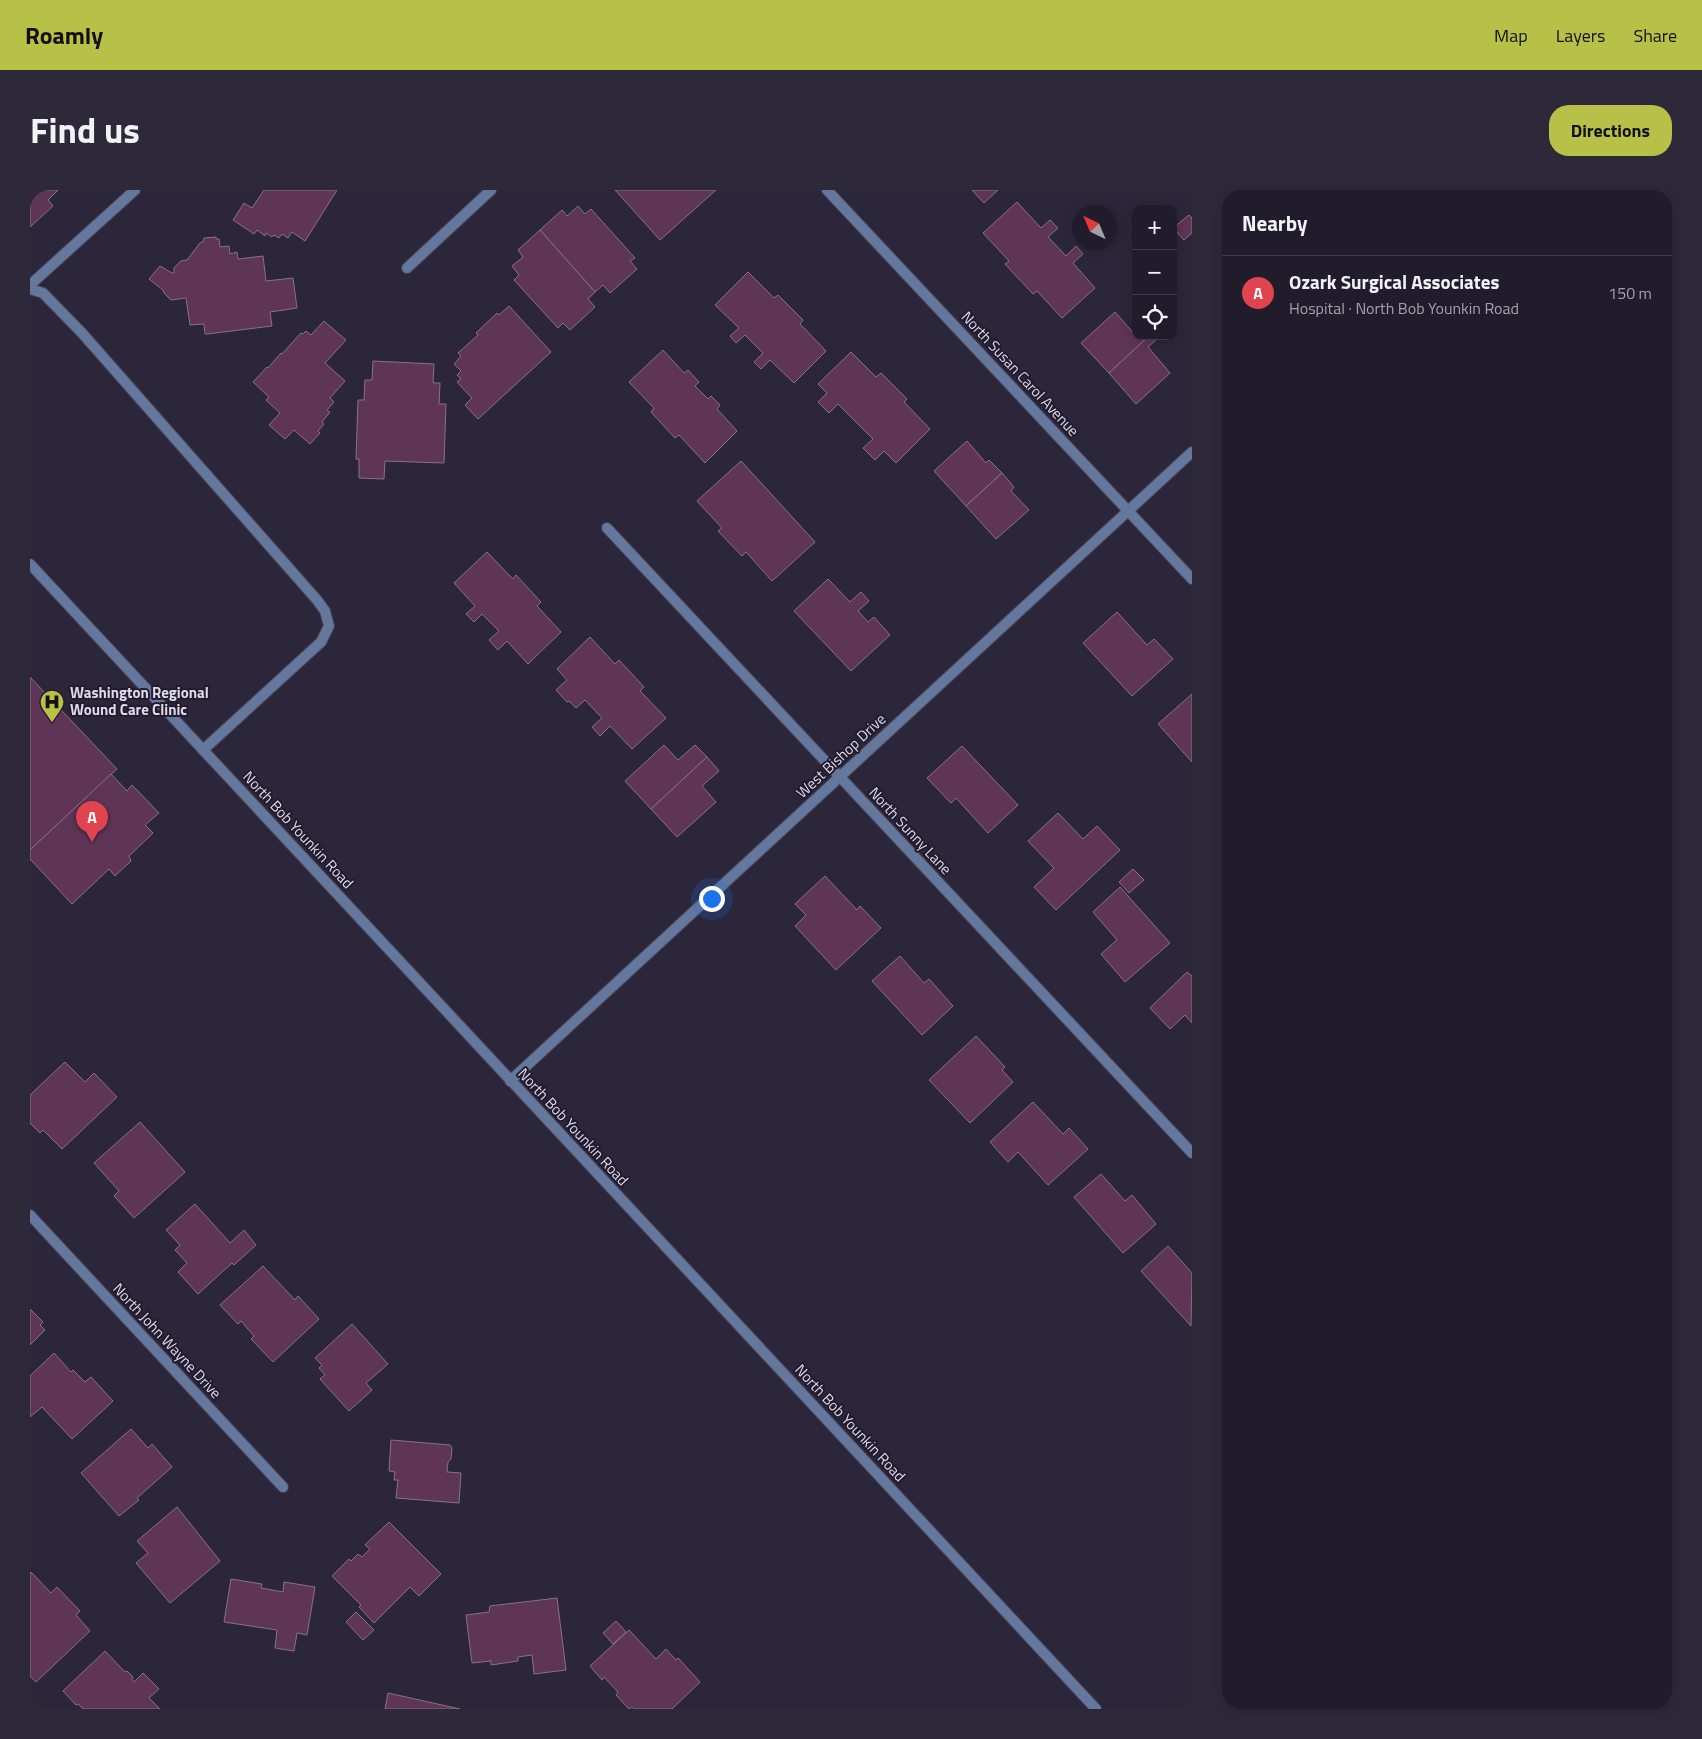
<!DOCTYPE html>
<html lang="en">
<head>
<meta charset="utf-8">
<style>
	:root { --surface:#211c2c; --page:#2d2938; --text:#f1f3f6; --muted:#a2a1a9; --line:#3e3a48; --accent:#b8c147 }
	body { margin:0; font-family:"Titillium Web",sans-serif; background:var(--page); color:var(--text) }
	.controls { position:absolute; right:15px; top:15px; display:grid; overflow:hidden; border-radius:10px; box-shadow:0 2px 12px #0003 }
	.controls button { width:45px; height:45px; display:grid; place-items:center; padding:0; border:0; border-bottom:1px solid var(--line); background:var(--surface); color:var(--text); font:25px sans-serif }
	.compass { position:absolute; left:1042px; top:15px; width:45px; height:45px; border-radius:50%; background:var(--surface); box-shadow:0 2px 12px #0003; rotate:316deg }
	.you { position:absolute; left:681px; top:708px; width:18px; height:18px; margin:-12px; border:4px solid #fff; border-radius:50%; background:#1a73e8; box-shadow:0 0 0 8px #1a73e833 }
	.badge { display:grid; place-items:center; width:32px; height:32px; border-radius:50%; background:var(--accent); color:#fff; font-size:16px; font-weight:700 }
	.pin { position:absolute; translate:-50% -41px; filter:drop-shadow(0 1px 2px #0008) }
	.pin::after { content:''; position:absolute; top:26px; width:18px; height:15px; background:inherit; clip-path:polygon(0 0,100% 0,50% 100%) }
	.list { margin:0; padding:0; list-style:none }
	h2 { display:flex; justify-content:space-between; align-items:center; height:65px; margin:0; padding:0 20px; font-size:21px }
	h2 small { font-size:16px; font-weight:400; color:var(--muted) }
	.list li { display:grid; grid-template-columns:32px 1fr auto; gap:15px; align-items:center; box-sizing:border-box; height:75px; padding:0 20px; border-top:1px solid var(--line) }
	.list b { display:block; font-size:19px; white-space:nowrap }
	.list p { margin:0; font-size:16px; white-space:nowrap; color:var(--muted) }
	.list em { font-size:16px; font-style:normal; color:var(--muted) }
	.icon { flex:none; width:28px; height:28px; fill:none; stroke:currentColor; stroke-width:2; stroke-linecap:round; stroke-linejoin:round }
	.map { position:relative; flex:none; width:1162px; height:1519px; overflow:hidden; border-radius:20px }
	header { display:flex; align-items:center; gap:30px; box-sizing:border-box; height:70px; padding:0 25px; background:var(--accent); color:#111 }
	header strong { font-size:24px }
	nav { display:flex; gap:28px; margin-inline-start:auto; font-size:18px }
	.intro { display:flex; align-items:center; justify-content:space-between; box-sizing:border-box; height:120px; padding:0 30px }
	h1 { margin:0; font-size:35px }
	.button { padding:12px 22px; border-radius:20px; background:var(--accent); color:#111; font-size:18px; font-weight:700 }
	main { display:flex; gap:30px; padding:0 30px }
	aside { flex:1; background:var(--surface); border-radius:20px; box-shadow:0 2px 12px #0003 }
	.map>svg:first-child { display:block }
</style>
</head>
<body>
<header>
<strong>Roamly</strong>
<nav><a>Map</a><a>Layers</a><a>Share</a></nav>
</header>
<div class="intro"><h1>Find us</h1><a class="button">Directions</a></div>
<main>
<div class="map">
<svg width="1162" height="1519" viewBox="0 0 1162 1519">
	<rect width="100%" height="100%" fill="#2c263a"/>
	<!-- building -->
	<g fill="#5e3457" stroke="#887283">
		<path d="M0,0h28l-10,10 5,6 -23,21z"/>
		<path d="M234,0h73l-32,51 -13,-9 -4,6 -6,-4 -3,4 -5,-3 -2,2 -6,-4 -1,3 -8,-6 -3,4 -21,-14 11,-17 8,5z"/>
		<path d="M585,0h101l-56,50z"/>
		<path d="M942,0h26l-14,13z"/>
		<path d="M987,12l24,26 9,-8 8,8 -10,9 18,19 10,-10 7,8 -10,9 22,25 -33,30 -25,-27 -4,3 -28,-30 4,-3 -26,-28z"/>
		<path d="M548,16l7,8 6,-5 44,49 -5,3 7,8 -27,24 -7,-8 -8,7 -55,-62 22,-20 5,6z"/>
		<path d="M1159,25l3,3v15l-8,7 -11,-12z"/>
		<path d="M510,40l55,62 -7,7 7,8 -25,23 -7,-7 -5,5 -44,-48 5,-5 -7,-9 11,-9 -5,-7z"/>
		<path d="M186,47v2h3l1,8 9,-1 1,8 7,-2 1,7 25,-3 3,25 27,-3 4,30 -27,4 2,14 -65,8h-2l-1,-10 -14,1 -4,-27 -15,2 -7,-7 -1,-3 -14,-11 11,-13 12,7h2v-5l7,-7 6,-1 13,-17 3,-1 1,-4z"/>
		<path d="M718,82l26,26 4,-3 25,25 -3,4 26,27 -32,32 -24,-23 -9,9 -7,-7 9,-9 -18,-18 -9,8 -6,-7 9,-8 -24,-23z"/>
		<path d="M479,116l42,46 -73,67 -13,-14 7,-7 -15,-16 4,-3 -4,-4 4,-4 -7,-7 7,-8 -3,-3 20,-18 -2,-2 21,-20 2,2z"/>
		<path d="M1085,122l21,24 2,2 11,-2 -40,37 -28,-30z"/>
		<path d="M294,131l22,19 -21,23 20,18 -15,17 4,4 -7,8 3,2 -8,10 2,2 -6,7 2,2 -10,11 -16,-14 -9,9 -16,-14 11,-12 -14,-13 3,-3 -16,-15 14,-15 1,1 13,-15 1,1 19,-21 2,1 3,-3 5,4z"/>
		<path d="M1119,146h6l2,3 -9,8 22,26 -34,31 -27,-31z"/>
		<path d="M633,160l21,23 4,-3 11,12 -4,4 13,13 3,-3 9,9 -3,4 20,22 -32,32 -26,-28 -4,3 -24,-26 3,-4 -25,-26z"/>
		<path d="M821,162l25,25 5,-4 26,26 -3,3 26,27 -34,34 -12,-12 -9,9 -12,-12 10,-9 -35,-35 -9,9 -11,-11 9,-9 -9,-9z"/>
		<path d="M343,171l61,3 -1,19h7l-1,21h7l-2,59 -59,-2 -1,18 -25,-1v-19h-3l2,-59h6l1,-20h7z"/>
		<path d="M937,251l19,22 3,-3 13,13 -36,33 -32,-35z"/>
		<path d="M711,271l74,81 -43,39 -26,-29 -4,4 -24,-25 4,-3 -25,-27z"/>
		<path d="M972,283l12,14 -3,4 18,19 -33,29 -30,-33z"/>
		<path d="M457,362l26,27 3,-4 25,27 -4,4 24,26 -33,32 -21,-23 -9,9 -9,-10 10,-9 -17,-17 -8,8 -8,-8 9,-8 -21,-23z"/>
		<path d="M798,389l22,23 11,-10 8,9 -11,10 10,11 6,-5 16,18 -39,36 -57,-60z"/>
		<path d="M1087,422l30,33 7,-6 19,20 -41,37 -49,-53z"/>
		<path d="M560,447l25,27 4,-4 25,27 -4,4 26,27 -34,31 -22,-23 -10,10 -8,-9 10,-9 -17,-18 -9,8 -7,-7 -2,1 -11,-12 11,-10 -10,-11z"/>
		<path d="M0,487l87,92 -87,81z"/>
		<path d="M1162,504v68l-34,-38z"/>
		<path d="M634,555l14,15 17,-15 12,12 -56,52 -26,-28z"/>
		<path d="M932,556l56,59 -30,28 -32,-35 -5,5 -24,-25z"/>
		<path d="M677,567l12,14 -17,15 14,16 -39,35 -26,-28z"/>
		<path d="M81,584l16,17 5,-6 27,28 -14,12 8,8 -24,23 2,5 -16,15 -6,-7 -37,35 -42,-45v-9z"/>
		<path d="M1028,623l25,26 14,-13 23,24 -64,60 -22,-23 20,-19 -26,-27z"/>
		<path d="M1103,679l11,11 -15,13 -10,-11z"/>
		<path d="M795,686l32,34 3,-4 21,22 -45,42 -41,-44 11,-11 -11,-11z"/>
		<path d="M1090,697l50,56 -45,39 -24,-28 16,-14 -24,-28z"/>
		<path d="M870,766l24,27 5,-4 24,27 -31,29 -50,-54z"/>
		<path d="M1157,782l5,4v47l-7,-8 -15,14 -20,-21z"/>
		<path d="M946,846l29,31 -3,3 11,12 -43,41 -41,-43z"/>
		<path d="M35,872l20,20 9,-9 23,24 -55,52 -19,-19 -3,3 -10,-10v-28z"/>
		<path d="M1003,912l30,32 6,-6 19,21 -40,36 -30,-33 -10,10 -18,-20z"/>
		<path d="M110,932l45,50 -51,46 -20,-22 5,-5 -25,-28z"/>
		<path d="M1071,984l24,27 7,-6 24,29 -33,29 -49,-56z"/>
		<path d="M165,1014l35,39 14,-13 12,15 -22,20 -2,-2 -34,31 -20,-22 9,-9 -12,-13 5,-5 -14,-15z"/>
		<path d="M1138,1056l24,27 -1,53 -50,-55z"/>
		<path d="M233,1076l32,34 3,-4 21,23 -46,43 -22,-23 3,-3 -13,-15 -3,3 -18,-19z"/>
		<path d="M0,1119l13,13 -3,3 5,5 -15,15z"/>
		<path d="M322,1134l36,40 -22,19 6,7 -23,21 -29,-32 5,-4 -6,-7 3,-3 -7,-7z"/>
		<path d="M24,1163l17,19 2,-2 12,12 6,-5 22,24 -41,38 -30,-32 -12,10v-41z"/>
		<path d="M101,1239l17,19 4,-4 20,23 -35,31 2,2 -20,16 -38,-43z"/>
		<path d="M361,1250l59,5 2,3 -1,11 -3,3 -1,10 14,1 -2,30 -63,-5 2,-18h-4l1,-8 -6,-1z"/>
		<path d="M147,1317l43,54 -50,42 -34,-40 12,-10 -11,-12z"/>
		<path d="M359,1332l52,52 -22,22 -9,-9 -36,36 -15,-16 2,-2 -29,-29 17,-17 2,2 7,-7 4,3 8,-8 -5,-4z"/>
		<path d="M1,1382l20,21 6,-6 23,24 -4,4 14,16 -54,51 -6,-6v-102z"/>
		<path d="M201,1389l31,5 -1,4 22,4 1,-10 31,5 -8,48 -10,-2 -3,18 -19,-3 2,-18 -53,-8z"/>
		<path d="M527,1408l9,72 -32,4 -2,-19 -14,2v4l-27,4v-4l-19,2 -6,-48 23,-3 1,-6z"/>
		<path d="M326,1422l18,18 -11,10 -17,-18z"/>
		<path d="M586,1431l10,11 -13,12 -10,-11z"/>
		<path d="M599,1440l27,29 10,-10 10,11 2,-2 22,24 -28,27h-38l-2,-2 -3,2 -13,-14 2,-3 -14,-15 -2,3 -12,-14z"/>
		<path d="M75,1461l20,21 2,-1 6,6 -1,2 2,3 9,-9 16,16 -10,9 11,11h-77l-5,-5 -2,1 -13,-14z"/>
		<path d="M358,1503l72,16h-75z"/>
	</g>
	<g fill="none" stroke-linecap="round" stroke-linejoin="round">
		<defs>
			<g id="service">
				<path d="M0,95l105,-95"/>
				<path d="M0,99l13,4 39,40 235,267 8,11 4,15 -8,16 -118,108"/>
			</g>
			<g id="minor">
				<path d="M797,0l365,389"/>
				<path d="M377,78l84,-78"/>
				<path d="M577,338l585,625"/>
				<path d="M0,374l1066,1145"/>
				<path d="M480,891l682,-629"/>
				<path d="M0,1025l253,272"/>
			</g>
		</defs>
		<!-- service casing -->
		<use href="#service" stroke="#484356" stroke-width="12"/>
		<!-- minor casing -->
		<use href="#minor" stroke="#484356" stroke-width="12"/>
		<!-- service -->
		<use href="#service" stroke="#64779d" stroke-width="10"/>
		<!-- minor -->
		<use href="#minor" stroke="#64779d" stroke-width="10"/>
	</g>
	<!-- icons -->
	<defs>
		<symbol id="hospital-pin" viewBox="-11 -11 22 30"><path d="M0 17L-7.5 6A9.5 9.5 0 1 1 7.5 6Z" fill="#b8c147" stroke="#231c30"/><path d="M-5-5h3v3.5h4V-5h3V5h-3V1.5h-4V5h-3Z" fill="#111"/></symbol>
	</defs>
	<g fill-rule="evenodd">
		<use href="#hospital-pin" x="8" y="498" width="28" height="38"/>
	</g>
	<g text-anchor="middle" stroke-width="4" stroke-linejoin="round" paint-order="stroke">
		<!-- street labels -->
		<g font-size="15" fill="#dedae8" stroke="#231c30">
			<text transform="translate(990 184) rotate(47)" y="5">North Susan Carol Avenue</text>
			<text transform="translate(811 566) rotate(-43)" y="5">West Bishop Drive</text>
			<text transform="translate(268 640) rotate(47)" y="5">North Bob Younkin Road</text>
			<text transform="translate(880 641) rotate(47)" y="5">North Sunny Lane</text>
			<text transform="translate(543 937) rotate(47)" y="5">North Bob Younkin Road</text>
			<text transform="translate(137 1151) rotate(47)" y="5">North John Wayne Drive</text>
			<text transform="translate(820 1233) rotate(47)" y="5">North Bob Younkin Road</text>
		</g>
		<!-- poi labels -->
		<g font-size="15" font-weight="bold" fill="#dedae8" stroke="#231c30" text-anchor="start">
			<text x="40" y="508">Washington Regional<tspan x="40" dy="17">Wound Care Clinic</tspan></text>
		</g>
	</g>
</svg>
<div class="controls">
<button>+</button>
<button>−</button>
<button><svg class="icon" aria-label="locate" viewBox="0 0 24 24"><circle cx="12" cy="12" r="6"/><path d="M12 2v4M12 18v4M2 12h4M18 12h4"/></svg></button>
</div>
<svg class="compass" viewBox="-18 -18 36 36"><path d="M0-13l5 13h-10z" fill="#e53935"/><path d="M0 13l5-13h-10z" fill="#a2a1a9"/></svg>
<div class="you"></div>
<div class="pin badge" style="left:62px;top:652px;background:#e0444e">A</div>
</div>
<aside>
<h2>Nearby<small></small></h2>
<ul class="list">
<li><span class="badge" style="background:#e0444e">A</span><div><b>Ozark Surgical Associates</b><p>Hospital · North Bob Younkin Road</p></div><em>150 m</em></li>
</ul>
</aside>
</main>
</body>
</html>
